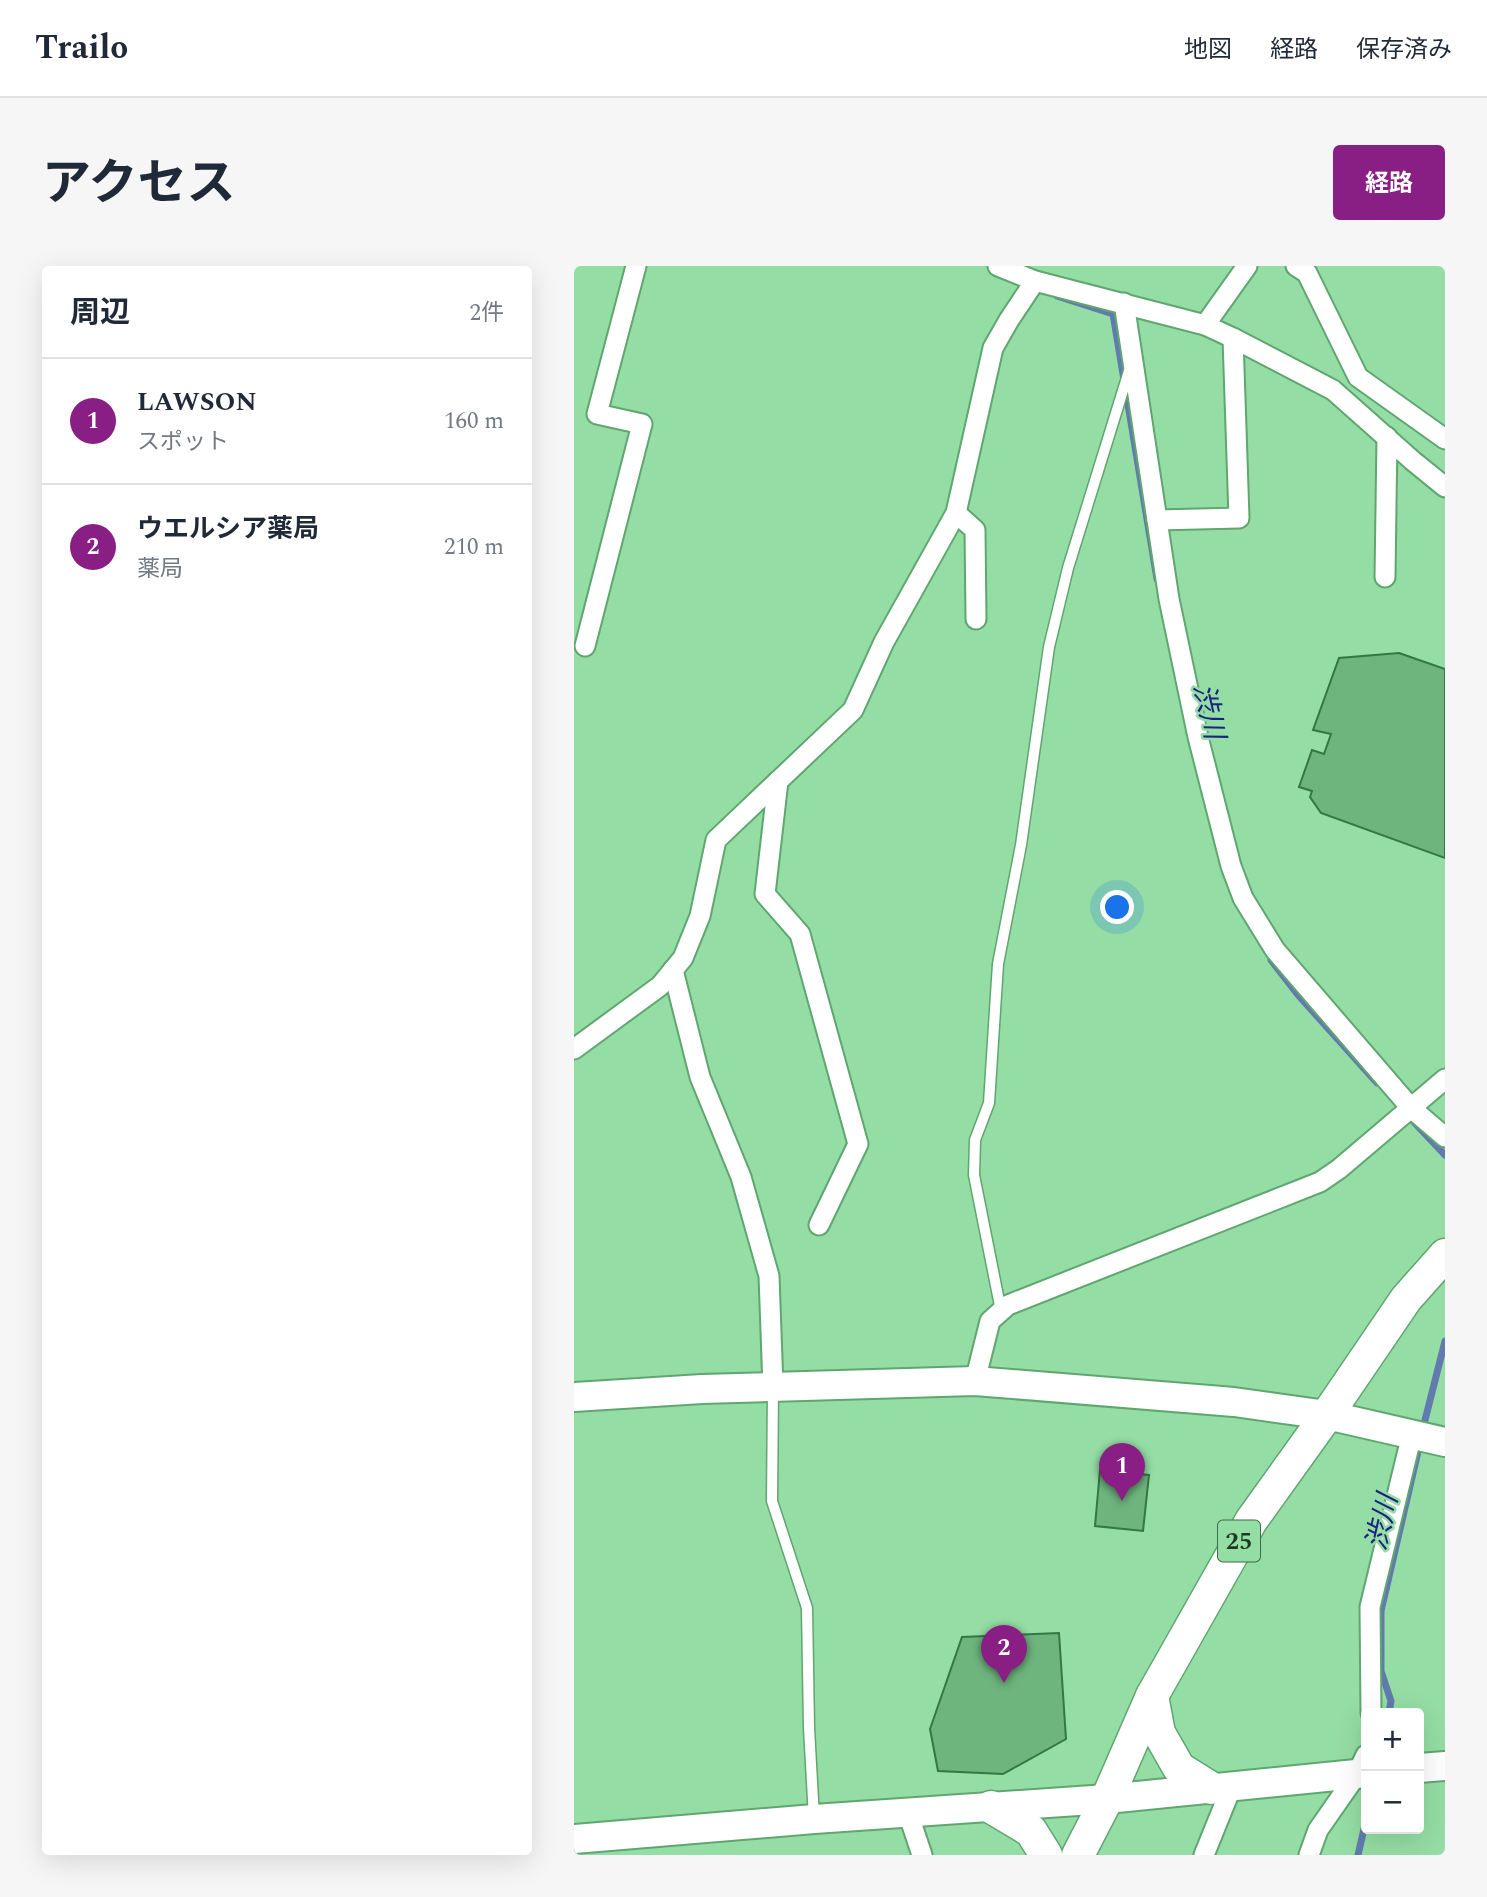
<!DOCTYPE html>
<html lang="ja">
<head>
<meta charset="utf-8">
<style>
	:root { --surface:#fff; --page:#f6f6f7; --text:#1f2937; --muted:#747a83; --line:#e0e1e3; --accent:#891e84 }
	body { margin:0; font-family:Spectral,"Noto Sans JP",serif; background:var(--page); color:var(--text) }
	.controls { position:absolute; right:21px; bottom:21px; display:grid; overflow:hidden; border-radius:7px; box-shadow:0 7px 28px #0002 }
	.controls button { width:63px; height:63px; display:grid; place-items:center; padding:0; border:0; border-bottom:2px solid var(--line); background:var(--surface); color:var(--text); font:35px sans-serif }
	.you { position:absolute; left:544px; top:642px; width:24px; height:24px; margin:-18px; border:5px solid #fff; border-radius:50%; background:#1a73e8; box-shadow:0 0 0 10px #1a73e833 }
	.badge { display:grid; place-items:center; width:46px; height:46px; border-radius:50%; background:var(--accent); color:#fff; font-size:23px; font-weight:700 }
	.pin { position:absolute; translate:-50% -58px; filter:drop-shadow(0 2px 4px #0008) }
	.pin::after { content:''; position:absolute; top:37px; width:24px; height:21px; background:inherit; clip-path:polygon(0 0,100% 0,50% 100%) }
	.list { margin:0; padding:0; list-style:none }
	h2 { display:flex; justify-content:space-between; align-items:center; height:91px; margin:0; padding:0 28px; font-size:30px }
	h2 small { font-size:23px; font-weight:400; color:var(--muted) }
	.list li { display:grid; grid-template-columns:46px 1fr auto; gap:21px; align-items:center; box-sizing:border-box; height:126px; padding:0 28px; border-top:2px solid var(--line) }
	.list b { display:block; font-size:26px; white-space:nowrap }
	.list p { margin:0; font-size:23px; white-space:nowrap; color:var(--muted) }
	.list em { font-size:23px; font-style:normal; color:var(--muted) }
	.map { position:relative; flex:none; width:871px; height:1589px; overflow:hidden; border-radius:7px }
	header { display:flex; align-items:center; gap:42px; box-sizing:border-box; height:98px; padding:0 35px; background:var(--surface); border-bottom:2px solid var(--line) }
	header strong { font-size:33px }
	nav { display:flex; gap:38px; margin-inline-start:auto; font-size:24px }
	.intro { display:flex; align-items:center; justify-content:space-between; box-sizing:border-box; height:168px; padding:0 42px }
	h1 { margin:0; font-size:49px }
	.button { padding:18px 32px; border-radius:7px; background:var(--accent); color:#fff; font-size:24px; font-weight:700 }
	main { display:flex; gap:42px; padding:0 42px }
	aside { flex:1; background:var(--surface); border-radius:7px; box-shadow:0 7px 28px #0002 }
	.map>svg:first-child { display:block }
</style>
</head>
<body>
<header>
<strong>Trailo</strong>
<nav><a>地図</a><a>経路</a><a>保存済み</a></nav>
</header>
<div class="intro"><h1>アクセス</h1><a class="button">経路</a></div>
<main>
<aside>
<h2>周辺<small>2件</small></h2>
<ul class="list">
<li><span class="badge">1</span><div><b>LAWSON</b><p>スポット</p></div><em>160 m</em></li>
<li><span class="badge">2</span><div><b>ウエルシア薬局</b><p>薬局</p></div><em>210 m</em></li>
</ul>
</aside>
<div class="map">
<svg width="871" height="1589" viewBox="0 0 871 1589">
	<rect width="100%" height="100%" fill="#94dda4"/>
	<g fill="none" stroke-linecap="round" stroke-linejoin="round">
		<!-- stream -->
		<g stroke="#627bae" stroke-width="7">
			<path d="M483,30l56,18 44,265"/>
			<path d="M697,694l28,36 78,87"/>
			<path d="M840,856l31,33"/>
			<path d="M848,1166l23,-91"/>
			<path d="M815,1447l2,-12 -10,-30v-60l39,-168"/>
			<path d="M784,1589l8,-35"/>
		</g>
	</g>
	<!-- building -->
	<g fill="#6db47d" stroke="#307844" stroke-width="2">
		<path d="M825,387l46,16v189l-124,-45 -11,-16 2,-6 -13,-4 13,-37 12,4 7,-20 -18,-4 26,-72z"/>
		<path d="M526,1204l49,5 -6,56 -48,-5z"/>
		<path d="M485,1367l7,106 -63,35 -65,-3 -8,-42 32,-92z"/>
	</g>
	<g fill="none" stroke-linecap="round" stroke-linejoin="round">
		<defs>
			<g id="lane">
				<path d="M427,1045l-27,-136 1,-35 14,-37 9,-139 23,-119 28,-198 19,-79 61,-197"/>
				<path d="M199,1125l-1,110 35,107 2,120 5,90"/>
			</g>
			<g id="street">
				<path d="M424,0l37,15 170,44 28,13 100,52 80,71 32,26"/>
				<path d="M722,0l11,7 51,104 87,62"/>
				<path d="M550,37l45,296 29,138 33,129 12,32 32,52 136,158 34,29"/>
				<path d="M631,59l42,-59"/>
				<path d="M382,247l19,17 1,89"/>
				<path d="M583,254l82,-2 -6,-180"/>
				<path d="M811,311l2,-140"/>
				<path d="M11,380l57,-222 -45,-10 39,-148"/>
				<path d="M204,515l-13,113 35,40 58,210 -39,81"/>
				<path d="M99,704l27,107 41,100 28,99 4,111"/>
				<path d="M0,783l86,-63 23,-28 17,-42 16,-76 137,-130 31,-68 72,-129 37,-165 16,-28 26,-39"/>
				<path d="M401,1115l15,-60 18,-16 312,-123 19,-13 106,-90"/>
				<path d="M797,1447l-1,-106 42,-173"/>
				<path d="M334,1547l14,42"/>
				<path d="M630,1589l28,-69"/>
				<path d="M735,1589l9,-25 39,-56 9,-19"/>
			</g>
			<g id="secondary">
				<path d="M0,1131l128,-8 273,-8 259,21 93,13 118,27"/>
				<path d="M845,1502l26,-2"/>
				<path d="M0,1573l240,-20 293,-20 259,-26"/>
			</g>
			<g id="primary">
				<path d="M578,1430l7,37 20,35 32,20"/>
				<path d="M417,1541l40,24 15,24"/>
				<path d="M504,1589l29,-56 45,-103 99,-175 76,-106 79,-116 39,-44"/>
			</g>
		</defs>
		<!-- lane casing -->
		<use href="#lane" stroke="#5fa670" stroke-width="13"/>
		<!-- street casing -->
		<use href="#street" stroke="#5fa670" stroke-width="23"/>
		<!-- secondary casing -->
		<use href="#secondary" stroke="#5fa670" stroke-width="32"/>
		<!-- primary casing -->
		<use href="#primary" stroke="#5fa670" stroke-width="35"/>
		<!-- lane -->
		<use href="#lane" stroke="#fff" stroke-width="10"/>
		<!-- street -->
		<use href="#street" stroke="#fff" stroke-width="19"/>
		<!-- secondary -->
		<use href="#secondary" stroke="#fff" stroke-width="28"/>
		<!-- primary -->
		<use href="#primary" stroke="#fff" stroke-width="32"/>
	</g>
	<g text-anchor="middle" stroke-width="5" stroke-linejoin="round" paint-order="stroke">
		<!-- shield labels -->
		<rect fill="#94dda4" stroke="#3f6a49" stroke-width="2" x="644" y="1254.5" width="42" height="41" rx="5"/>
		<g font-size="24" font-weight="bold" fill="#1b3822">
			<text x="665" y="1283">25</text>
		</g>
		<!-- water labels -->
		<g font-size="28" font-style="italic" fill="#1a2380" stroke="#94dda4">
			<text transform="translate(636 445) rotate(77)" y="10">渋川</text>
			<text transform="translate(807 1256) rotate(-77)" y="10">渋川</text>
		</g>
	</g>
</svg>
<div class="controls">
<button>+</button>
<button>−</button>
</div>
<div class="you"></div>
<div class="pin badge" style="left:548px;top:1235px">1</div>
<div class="pin badge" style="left:430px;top:1417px">2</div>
</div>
</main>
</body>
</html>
